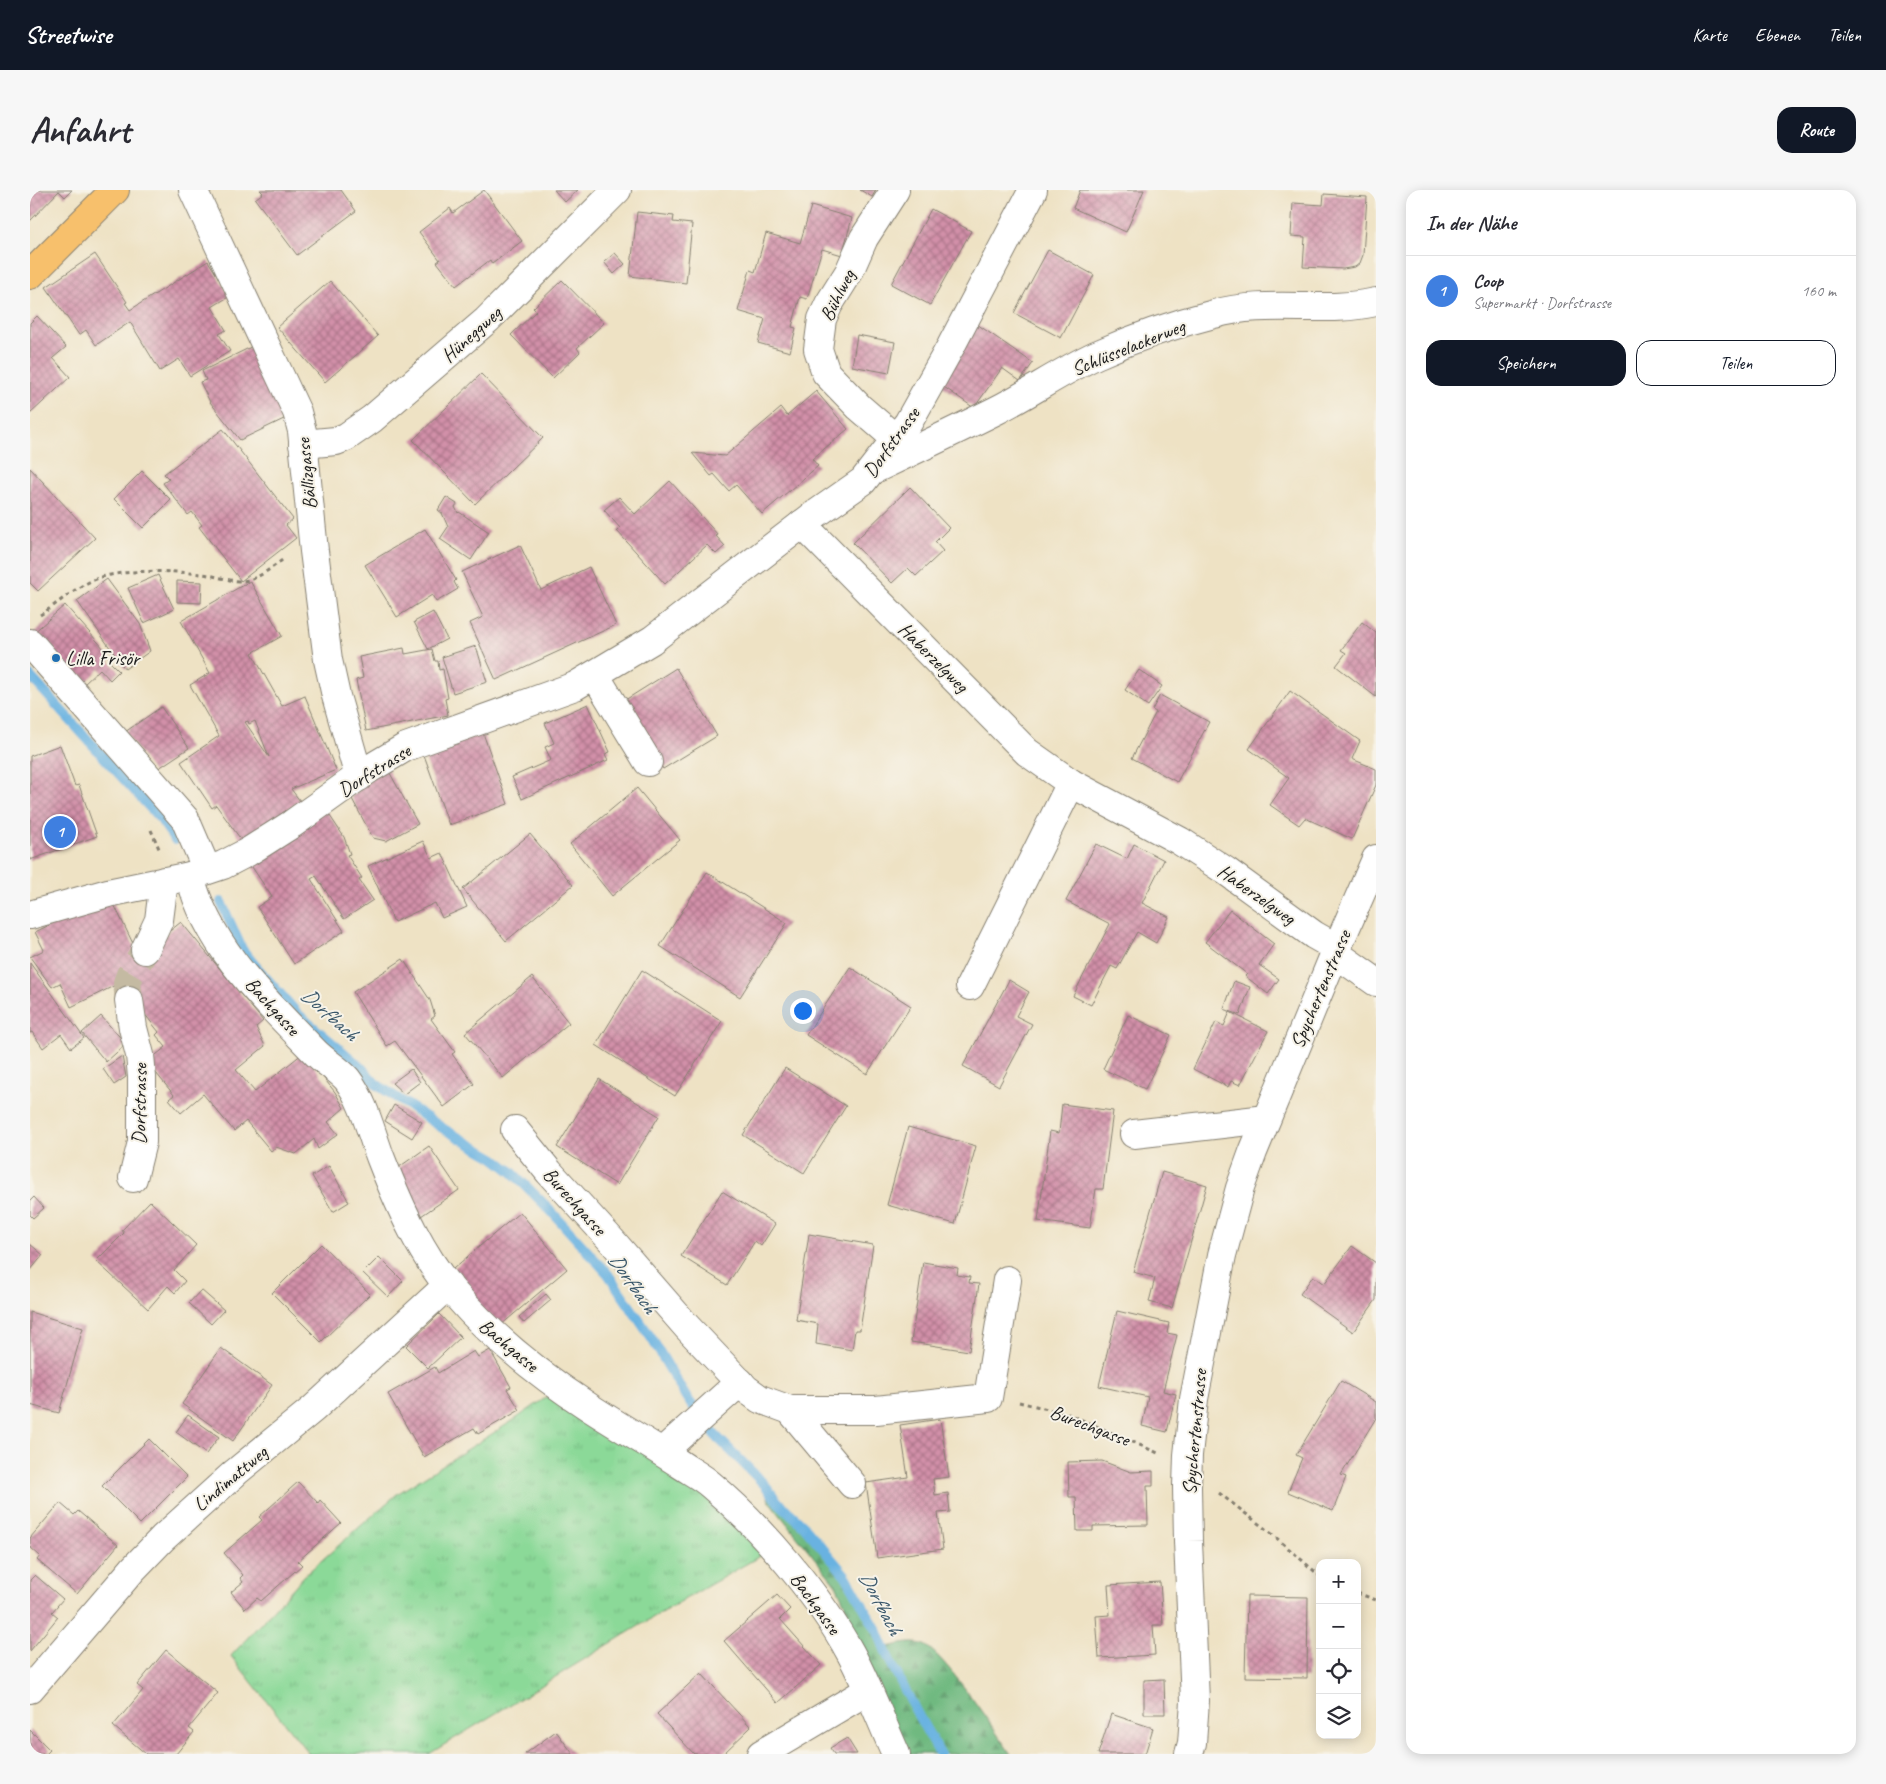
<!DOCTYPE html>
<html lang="de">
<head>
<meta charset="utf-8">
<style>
	:root { --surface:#fff; --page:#f7f7f7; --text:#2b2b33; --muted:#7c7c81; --line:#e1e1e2; --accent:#111827 }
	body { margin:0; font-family:Caveat,sans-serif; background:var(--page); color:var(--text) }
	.controls { position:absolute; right:15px; bottom:15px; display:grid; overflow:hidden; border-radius:10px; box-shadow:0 2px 12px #0003 }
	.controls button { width:45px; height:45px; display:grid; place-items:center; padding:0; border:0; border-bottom:1px solid var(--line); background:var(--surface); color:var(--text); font:25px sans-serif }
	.you { position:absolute; left:772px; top:820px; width:18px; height:18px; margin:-12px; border:4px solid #fff; border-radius:50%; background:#1a73e8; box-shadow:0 0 0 8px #1a73e833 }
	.badge { display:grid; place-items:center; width:32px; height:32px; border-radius:50%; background:var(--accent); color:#fff; font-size:16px; font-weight:700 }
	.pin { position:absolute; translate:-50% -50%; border:2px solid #fff; box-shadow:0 1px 5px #0006 }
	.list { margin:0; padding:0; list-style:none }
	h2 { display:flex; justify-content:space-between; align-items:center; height:65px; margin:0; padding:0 20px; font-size:21px }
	h2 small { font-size:16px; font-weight:400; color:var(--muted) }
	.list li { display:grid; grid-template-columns:32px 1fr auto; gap:15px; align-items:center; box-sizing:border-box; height:70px; padding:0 20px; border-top:1px solid var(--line) }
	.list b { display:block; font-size:19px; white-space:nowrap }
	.list p { margin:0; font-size:16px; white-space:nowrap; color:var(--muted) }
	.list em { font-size:16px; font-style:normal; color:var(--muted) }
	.actions { display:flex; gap:10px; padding:15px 20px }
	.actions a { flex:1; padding:11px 0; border:1px solid var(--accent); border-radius:15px; text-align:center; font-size:18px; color:var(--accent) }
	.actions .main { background:var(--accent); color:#fff }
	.icon { flex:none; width:28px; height:28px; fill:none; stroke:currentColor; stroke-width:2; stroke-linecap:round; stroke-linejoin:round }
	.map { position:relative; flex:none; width:1346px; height:1564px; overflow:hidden; border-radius:15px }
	header { display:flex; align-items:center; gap:30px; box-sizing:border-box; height:70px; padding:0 25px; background:var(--accent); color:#fff }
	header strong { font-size:24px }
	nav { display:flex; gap:28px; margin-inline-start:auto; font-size:18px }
	.intro { display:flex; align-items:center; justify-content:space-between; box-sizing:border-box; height:120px; padding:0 30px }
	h1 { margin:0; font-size:35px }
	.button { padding:12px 22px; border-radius:15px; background:var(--accent); color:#fff; font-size:18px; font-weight:700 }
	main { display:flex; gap:30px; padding:0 30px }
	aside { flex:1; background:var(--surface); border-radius:15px; box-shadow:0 2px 12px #0003 }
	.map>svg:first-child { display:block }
</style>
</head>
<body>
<header>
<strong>Streetwise</strong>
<nav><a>Karte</a><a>Ebenen</a><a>Teilen</a></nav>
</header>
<div class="intro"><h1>Anfahrt</h1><a class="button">Route</a></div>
<main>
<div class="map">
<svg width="1346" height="1564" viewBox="0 0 1346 1564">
	<defs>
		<pattern id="grass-tufts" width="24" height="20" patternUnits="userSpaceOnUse" patternTransform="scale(1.25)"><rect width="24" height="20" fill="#8bd998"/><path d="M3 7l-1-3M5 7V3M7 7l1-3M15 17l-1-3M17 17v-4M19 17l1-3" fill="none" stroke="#77ba82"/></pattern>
		<pattern id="forest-firs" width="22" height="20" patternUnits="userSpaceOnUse" patternTransform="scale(1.25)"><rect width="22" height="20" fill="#70b980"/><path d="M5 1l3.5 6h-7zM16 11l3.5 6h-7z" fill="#609e6e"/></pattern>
		<pattern id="building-cross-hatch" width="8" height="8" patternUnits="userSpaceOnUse" patternTransform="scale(1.25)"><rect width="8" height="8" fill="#d290a9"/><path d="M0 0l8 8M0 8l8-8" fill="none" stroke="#aa7589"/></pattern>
	</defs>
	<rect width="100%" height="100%" fill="#f7f3e8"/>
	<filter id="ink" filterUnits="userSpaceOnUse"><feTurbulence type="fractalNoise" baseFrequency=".02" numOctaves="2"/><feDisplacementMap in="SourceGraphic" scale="10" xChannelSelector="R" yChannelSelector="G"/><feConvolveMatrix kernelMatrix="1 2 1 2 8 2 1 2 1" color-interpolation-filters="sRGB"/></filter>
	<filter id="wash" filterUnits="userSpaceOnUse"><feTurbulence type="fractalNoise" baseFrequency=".0096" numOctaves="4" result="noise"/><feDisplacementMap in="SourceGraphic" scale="20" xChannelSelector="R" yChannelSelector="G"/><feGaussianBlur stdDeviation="1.12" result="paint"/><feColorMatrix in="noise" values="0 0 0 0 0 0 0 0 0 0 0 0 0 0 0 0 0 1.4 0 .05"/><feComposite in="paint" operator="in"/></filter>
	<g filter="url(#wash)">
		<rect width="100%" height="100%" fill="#eee2c4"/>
		<!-- grass -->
		<path fill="url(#grass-tufts)" stroke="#547a5a" d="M531,1197l213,161 -122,70 -223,136h-120l-78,-98 74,-81 92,-81 120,-76z"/>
		<!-- forest -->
		<path fill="url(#forest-firs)" stroke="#466a4e" d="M734,1294c12,15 27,28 40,42 33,36 63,76 80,122 13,-3 25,-7 38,-4 21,7 74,89 89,110h-115l-62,-128 9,-11 2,-11 -9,-19 -67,-84z"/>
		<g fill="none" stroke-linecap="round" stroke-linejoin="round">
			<!-- stream -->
			<g stroke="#69b2e1" stroke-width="10">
				<path d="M0,486l131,144 14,20"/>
				<path d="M191,712l21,47 12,15 44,50 63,53 15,17 68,45 50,29 18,14 39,39 57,63 44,65 34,58 28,37 50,50 14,18 25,23 43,51 32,56 10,25 30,58 22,39"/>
			</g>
		</g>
		<g id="blocks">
			<!-- building -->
			<g fill="url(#building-cross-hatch)" fill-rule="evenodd">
				<path d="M0,0h42l-7,7 -6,-6 -29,30z"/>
				<path d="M230,0h81l15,21 -59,44 -42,-56 8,-6z"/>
				<path d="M454,0l38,51 -30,23 -2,-4 -34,26 -19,-24 3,-2 -21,-28 31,-24 3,5z"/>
				<path d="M524,0h24l-13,12z"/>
				<path d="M830,0h16l-4,7z"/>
				<path d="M1050,0h64l-18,42 -53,-24z"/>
				<path d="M1294,4l43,3 -4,58 -3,8 -5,4 -12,2 -40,-2 2,-30 -14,-1 2,-33 30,2z"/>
				<path d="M781,16l41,12 -10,37 -20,-6 -15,50 -7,-2 -8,30 4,1 -6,24 -32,-9 7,-24 -27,-8 12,-41 5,2 11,-39 34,10z"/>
				<path d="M901,19l40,22 -41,74 -39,-21z"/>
				<path d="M607,22l37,4 -1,6 19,2 -6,59 -56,-7z"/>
				<path d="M1018,60l46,25 -33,63 -47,-25z"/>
				<path d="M585,63l10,11 -11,10 -10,-12z"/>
				<path d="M65,64l32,48 -2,1 5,7 78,-49 22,35 -18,11 14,23 -7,4 11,17 -40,25 -11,-17 -19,12 -30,-49 -34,23 -10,-15 -7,5 -33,-48z"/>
				<path d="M532,90l42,43 -27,25 3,4 -27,26 -42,-43 25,-24 -3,-3z"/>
				<path d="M300,91l48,55 -53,46 -48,-55z"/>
				<path d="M7,126l29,31 -13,11 17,19 -40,37v-91z"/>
				<path d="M944,132l59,41 -13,18 -18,-13 -28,40 -40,-28z"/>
				<path d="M827,145l38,7 -6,31 -37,-7z"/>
				<path d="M223,156l35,71 -48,23 -30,-38 -10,-20 6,-2 -4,-9z"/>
				<path d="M451,184l62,64 -68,66 -62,-64z"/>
				<path d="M786,201l32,38 -36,30 6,7 -56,48 -26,-29 -7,6 -15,-17 -3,2 -19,-23 33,3 56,-48 6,8z"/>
				<path d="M193,239l70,90 -7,6 10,13 -55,43 -42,-54 3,-2 -10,-13 -4,3 -25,-32 6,-4 -5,-5z"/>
				<path d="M0,278l65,70 -57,53 -8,-8z"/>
				<path d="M112,281l29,29 -28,28 -29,-29z"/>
				<path d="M640,291l48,54 -2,1 9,10 -9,8 -9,-9 -42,39 -48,-53 3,-3 -16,-18 15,-13 16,17z"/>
				<path d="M880,297l39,41 -14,14 8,9 -27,25 -8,-8 -16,15 -39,-40z"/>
				<path d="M416,307l11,7 -2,3 3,6 1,-1 30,20 -18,28 -31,-21 8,-12 -6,-14 -4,-3z"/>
				<path d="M395,339l31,51 -2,2 4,7 -22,13 -4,-7 -35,22 -32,-52z"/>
				<path d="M490,355l21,45 48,-23 27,58 -120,55 -26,-57 13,-6 -21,-45z"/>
				<path d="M128,385l16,34 -30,14 -16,-35z"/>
				<path d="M77,389l33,45 10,27 -25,18 -48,-68z"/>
				<path d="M147,391l25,1 -1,21 -24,-1z"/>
				<path d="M220,391l32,55 -30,17 30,53 23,-10 31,74 -45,19 9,12 -58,40 -26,-36 -4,3 -31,-46 38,-26 -29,-51 20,-12 -29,-52zM218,531l1,3 6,-3 14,36 -24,-35z"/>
				<path d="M35,415l40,45 -1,1 7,8 -2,2 10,10 -9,9 -10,-11 -17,16 -51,-51z"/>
				<path d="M403,422l14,27 -19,10 -14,-27z"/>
				<path d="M1332,432l14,11v64l-40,-31 10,-13 -5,-3z"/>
				<path d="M446,456l11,36 -34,11 -11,-36z"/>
				<path d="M374,458l1,6 27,-5 3,12h3l1,9 4,-1 5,29 -3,1 3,16 -82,16 -10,-51 7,-2 -4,-21z"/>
				<path d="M646,478l41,68 -54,33 -41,-67z"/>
				<path d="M1109,480l23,16 -14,20 -23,-16z"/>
				<path d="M1260,501l70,50 -8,18 24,10v16l-24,54 -47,-21 -6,7 -29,-20 19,-27 -40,-29z"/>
				<path d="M1130,505l49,27 -32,60 -45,-24 24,-46 -4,-2z"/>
				<path d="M558,514l22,48 -5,2 3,6 -86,39 -10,-22 39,-17 -6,-13 9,-4 -9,-20z"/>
				<path d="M131,517l28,41 -36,24 -28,-40z"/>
				<path d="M453,543l25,71 -59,21 -25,-70z"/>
				<path d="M30,555l15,41 4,-1 18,51 -67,24v-104z"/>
				<path d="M356,576l32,58 -32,17 -13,-3 -22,-41z"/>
				<path d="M607,598l43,52 -68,56 -42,-52z"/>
				<path d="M294,617l20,30 6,17 -3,1 15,23 -3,2 14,20 -29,19 -28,-43 -5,3 33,52 -50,33 -37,-57 15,-10 -26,-39z"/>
				<path d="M500,644l43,51 -67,56 -43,-52z"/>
				<path d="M393,651l8,17 11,-5 25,54 -25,11 -7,-15 -41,19 -26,-56z"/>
				<path d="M1066,654l31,15 7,-15 30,16 -22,43 27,14 -13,26 -19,-11 -20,37 -6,-3 -20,39 -18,-9 37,-72 -44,-23z"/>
				<path d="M677,682l80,51 -47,74 -80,-51z"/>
				<path d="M80,706l29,60 42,-34 82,99 -7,6 9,19 -29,24 19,22 48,-39 32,39 9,16 -16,14 10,12 -20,15 -4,-10 -18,15 -20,-7 -5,4 -25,-30 -12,10 -31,-37 -22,19 -12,-14 5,-4 -27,-33 19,-15 -10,-12 3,-3 -39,-49 -49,24 -11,-24 -8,4 -22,-30 14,-7 -9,-18z"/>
				<path d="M1200,720l44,34 -15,21 20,14 -11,15 -23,-18 2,-2 -42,-32z"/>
				<path d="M373,769l27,41 5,16 -4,3 24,33 -3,2 22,30 -30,23 -49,-66 -8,5 -34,-54z"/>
				<path d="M0,773l54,75 -13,10 -10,-14 -18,14 -11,-16 -2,1z"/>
				<path d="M820,777l61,39 -44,68 -61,-39z"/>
				<path d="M612,780l80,51 -47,75 -79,-51z"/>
				<path d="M502,787l37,46 -66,55 -38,-45z"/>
				<path d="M979,790l20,12 -13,24 16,8 -33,62 -36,-20z"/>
				<path d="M1204,791l16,6 -10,28 -16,-6z"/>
				<path d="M1200,822l38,19 -28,54 -9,-4 -3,6 -35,-18 23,-47 8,4z"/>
				<path d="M1098,825l43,20 -26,54 -42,-20z"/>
				<path d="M71,826l25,28 -20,18 -24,-29z"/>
				<path d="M92,866l4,21 -12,8 -11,-16z"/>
				<path d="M755,878l61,38 -42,67 -61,-38z"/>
				<path d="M381,879l9,13 -16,12 -12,-11z"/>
				<path d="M569,889l60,37 -42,69 -60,-38z"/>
				<path d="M1032,914l51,7 -10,78h-7l-6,39 -52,-7 12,-90 9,2z"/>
				<path d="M364,915l28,17 -10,16 -27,-17z"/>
				<path d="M878,937l68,19 -21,78 -68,-19z"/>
				<path d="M399,956l30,44 -38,26 -29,-44z"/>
				<path d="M299,976l20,36 -16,10 -21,-36z"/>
				<path d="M1132,982l45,13 -35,123 -23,-6 6,-24 -22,-6z"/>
				<path d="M692,1001l53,33 -14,22 -6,-5 -28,44 -46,-29z"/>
				<path d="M4,1007l10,11 -11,10 -3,-3v-14z"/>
				<path d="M120,1011l46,44 -22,25 11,11 -10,12 -7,-7 -20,23 -52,-48 28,-28 -2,-3z"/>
				<path d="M490,1022l47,57 -73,62 -47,-57z"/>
				<path d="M779,1044l64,11 -13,85h-5l-3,20 -36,-6 2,-20 -22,-4z"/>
				<path d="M0,1054l13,11 -13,16z"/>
				<path d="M291,1054l49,50 -49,48 -49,-49z"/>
				<path d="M1322,1056l24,17v37l-23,32 -53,-38 13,-18 11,8z"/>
				<path d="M349,1067l24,24 -15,16 -25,-24z"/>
				<path d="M893,1072l35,6 -1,7 13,2 -1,6 10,1 -10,67 -58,-9z"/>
				<path d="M171,1100l23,20 -13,14 -22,-21z"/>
				<path d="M516,1104l5,6 -27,23 -5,-6z"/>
				<path d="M1087,1121l52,12 -2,10 10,2 -14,56 13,3 -9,38 -25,-6 6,-29 -49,-11z"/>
				<path d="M0,1122l53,16 -24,85 -29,-8z"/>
				<path d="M409,1124l22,23 -33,31 -22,-22z"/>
				<path d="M191,1158l51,37 -39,56 -51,-37z"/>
				<path d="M460,1160l21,37 -4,2 13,21 -42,24 -4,-6 -50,29 -36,-63 47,-27 3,6 36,-22 4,6z"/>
				<path d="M1311,1191l35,21v16l-35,57 5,2 -13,34 -45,-19 14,-34 -6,-3z"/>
				<path d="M158,1225l31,22 -13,17 -30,-22z"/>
				<path d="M910,1229l9,58 -16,2 2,16 13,-2 2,19 -12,1 5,36 -66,9 -11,-75 42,-6 -8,-52z"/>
				<path d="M119,1249l38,38 -47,47 -38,-38z"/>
				<path d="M1072,1271l29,11 22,-1v15h-6l1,39 -55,1v5h-16l-1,-34h-7l-1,-35z"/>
				<path d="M268,1292l20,21 2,-3 21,23 -43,38 4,4 -41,36 -4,-3 -12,11 -14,-17 12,-10 -3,-4 3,-3 -19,-22 38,-33 -3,-3z"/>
				<path d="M30,1313l14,12 4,-4 40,34 -41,49 -40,-34 3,-4 -10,-9v-9z"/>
				<path d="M5,1385l28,24 -11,13 6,5 -28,34v-71z"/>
				<path d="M1130,1392l3,43h-10l2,30 -56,3 -3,-42 14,-1 -2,-30z"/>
				<path d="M747,1405l13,14 -10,10 41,46 -43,38 -54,-62z"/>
				<path d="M1217,1406l61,1 -1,81 -62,-1z"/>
				<path d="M136,1460l52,43 -29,35 5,4 -18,22h-30l-33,-28 30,-36 -6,-5z"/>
				<path d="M671,1483l50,54 -28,27h-29l-37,-40z"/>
				<path d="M1134,1489l1,35h-21v-34z"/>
				<path d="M1081,1524l42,14 -8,26h-47z"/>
				<path d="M0,1540l20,20 -4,4h-16z"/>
				<path d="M526,1541l17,23h-48z"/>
				<path d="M817,1548l10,16h-23l-4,-6z"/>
			</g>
		</g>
	</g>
	<g filter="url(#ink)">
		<use href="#blocks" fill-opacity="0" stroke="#857f70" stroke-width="1"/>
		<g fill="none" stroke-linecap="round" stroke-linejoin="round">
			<!-- minor-tunnel -->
			<path stroke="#c4baa2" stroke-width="28" stroke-dasharray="28 14" stroke-linecap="butt" d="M99,810l-2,-17 3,-8 15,-25"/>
			<defs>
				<g id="minor">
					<path d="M163,0l104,222 5,19 12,120 14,109 8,36 23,81"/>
					<path d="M865,0l-31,48 -15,34 -20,32 -7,15 -4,30 8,24 33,34 37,32"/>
					<path d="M273,254l33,-3 10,-4 26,-18 115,-99 130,-130"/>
					<path d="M847,278c40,-19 80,-38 120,-58 33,-17 65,-39 99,-55 38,-17 78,-31 118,-41 53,-15 110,0 162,-12"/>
					<path d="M772,334l225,228 44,31 109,58 46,30 88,64 23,13"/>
					<path d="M0,453l155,176 22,51"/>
					<path d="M565,485l53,87"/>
					<path d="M160,686c18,72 76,125 126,177 9,9 22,16 31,26 17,22 24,54 34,80 18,46 41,99 75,136 38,44 84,80 133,112 29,19 59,36 88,55 11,8 24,14 34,23 51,43 108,110 140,169 17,32 30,67 45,100"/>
					<path d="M0,725l78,-22 82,-17 33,-11 25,-13 44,-28 77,-55 37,-22 169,-61 77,-46 158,-122 53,-37 45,-58 43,-77 82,-156"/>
					<path d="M115,760l14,-30 5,-39"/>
					<path d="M1305,763l41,29"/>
					<path d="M940,796l101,-203"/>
					<path d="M99,810l4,28 7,27 2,22v65l-9,36"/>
					<path d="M485,940l34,42 64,70 74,85 59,62 14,10 30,11 62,74"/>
					<path d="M1104,944l132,-15"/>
					<path d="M760,1220h86l112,-12 19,-118"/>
					<path d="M632,1262l78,-70"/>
					<path d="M0,1499l103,-120 30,-31 73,-66 77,-63 135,-124"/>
					<path d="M731,1564l106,-63"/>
					<path d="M1159,1564l3,-11 3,-42 -7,-160 -1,-54 1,-32 6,-56 28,-144 18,-67 13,-36 84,-204 39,-89"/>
				</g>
				<path id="major" d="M0,85l85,-85"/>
			</defs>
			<!-- minor casing -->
			<use href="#minor" stroke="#857f70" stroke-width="30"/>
			<!-- major casing -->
			<use href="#major" stroke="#857f70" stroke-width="30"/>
			<!-- path -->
			<g stroke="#857f70" stroke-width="3" stroke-dasharray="4 4" stroke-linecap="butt">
				<path d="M10,425c19,-12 40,-32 62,-38 28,-8 69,-6 99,-3 15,1 33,10 48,6 13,-4 25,-14 36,-22"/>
				<path d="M121,640l9,21"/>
				<path d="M989,1212l49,12 90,39"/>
				<path d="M1189,1303l53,41 48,42"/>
				<path d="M1327,1403l19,7"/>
			</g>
			<!-- minor -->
			<use href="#minor" stroke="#fff" stroke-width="28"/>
			<!-- major -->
			<use href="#major" stroke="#f7c06c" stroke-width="28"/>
		</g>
	</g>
	<!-- markers -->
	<circle fill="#1f6fb2" stroke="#f7f3e8" stroke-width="2" cx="26" cy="468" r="5"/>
	<g text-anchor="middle" stroke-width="4" stroke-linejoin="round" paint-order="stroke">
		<!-- street labels -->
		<g font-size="20" fill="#1c1c1c" stroke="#f7f3e8">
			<text transform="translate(807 105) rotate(-63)" y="7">Bühlweg</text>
			<text transform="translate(441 144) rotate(-42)" y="7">Hüneggweg</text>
			<text transform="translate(1098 157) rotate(-22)" y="7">Schlüsselackerweg</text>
			<text transform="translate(861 252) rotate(-54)" y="7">Dorfstrasse</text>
			<text transform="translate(276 284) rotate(-96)" y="7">Bällizgasse</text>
			<text transform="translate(904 467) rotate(45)" y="7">Haberzelgweg</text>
			<text transform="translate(344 580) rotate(-32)" y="7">Dorfstrasse</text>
			<text transform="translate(1227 704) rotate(35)" y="7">Haberzelgweg</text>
			<text transform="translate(1290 799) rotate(-67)" y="7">Spychertenstrasse</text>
			<text transform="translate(243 816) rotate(48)" y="7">Bachgasse</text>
			<text transform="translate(109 914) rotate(-89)" y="7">Dorfstrasse</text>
			<text transform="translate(545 1011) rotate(48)" y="7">Burechgasse</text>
			<text transform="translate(479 1155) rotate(40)" y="7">Bachgasse</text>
			<text transform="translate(1060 1235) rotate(21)" y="7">Burechgasse</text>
			<text transform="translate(1164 1242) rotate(-85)" y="7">Spychertenstrasse</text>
			<text transform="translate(200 1288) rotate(-40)" y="7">Lindimattweg</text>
			<text transform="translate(786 1413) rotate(54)" y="7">Bachgasse</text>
		</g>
		<!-- poi labels -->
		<g font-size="20" fill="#1c1c1c" stroke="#f7f3e8" text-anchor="start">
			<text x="36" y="475">Lilla Frisör</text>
		</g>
		<!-- water labels -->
		<g font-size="21" font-style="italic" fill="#3b586b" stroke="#f7f3e8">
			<text transform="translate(300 824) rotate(42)" y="7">Dorfbach</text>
			<text transform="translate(603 1093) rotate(55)" y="7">Dorfbach</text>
			<text transform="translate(851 1413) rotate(62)" y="7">Dorfbach</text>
		</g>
	</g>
</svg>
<div class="controls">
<button>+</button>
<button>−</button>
<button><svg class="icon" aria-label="locate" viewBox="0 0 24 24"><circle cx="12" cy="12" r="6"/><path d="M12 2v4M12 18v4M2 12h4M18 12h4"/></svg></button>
<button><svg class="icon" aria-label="layers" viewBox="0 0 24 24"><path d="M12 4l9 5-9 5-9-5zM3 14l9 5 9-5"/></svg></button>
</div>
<div class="you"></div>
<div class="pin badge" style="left:30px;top:642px;background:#3f7fe0">1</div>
</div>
<aside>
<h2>In der Nähe<small></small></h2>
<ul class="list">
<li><span class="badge" style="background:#3f7fe0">1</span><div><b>Coop</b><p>Supermarkt · Dorfstrasse</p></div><em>160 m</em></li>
</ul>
<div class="actions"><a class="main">Speichern</a><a>Teilen</a></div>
</aside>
</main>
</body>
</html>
